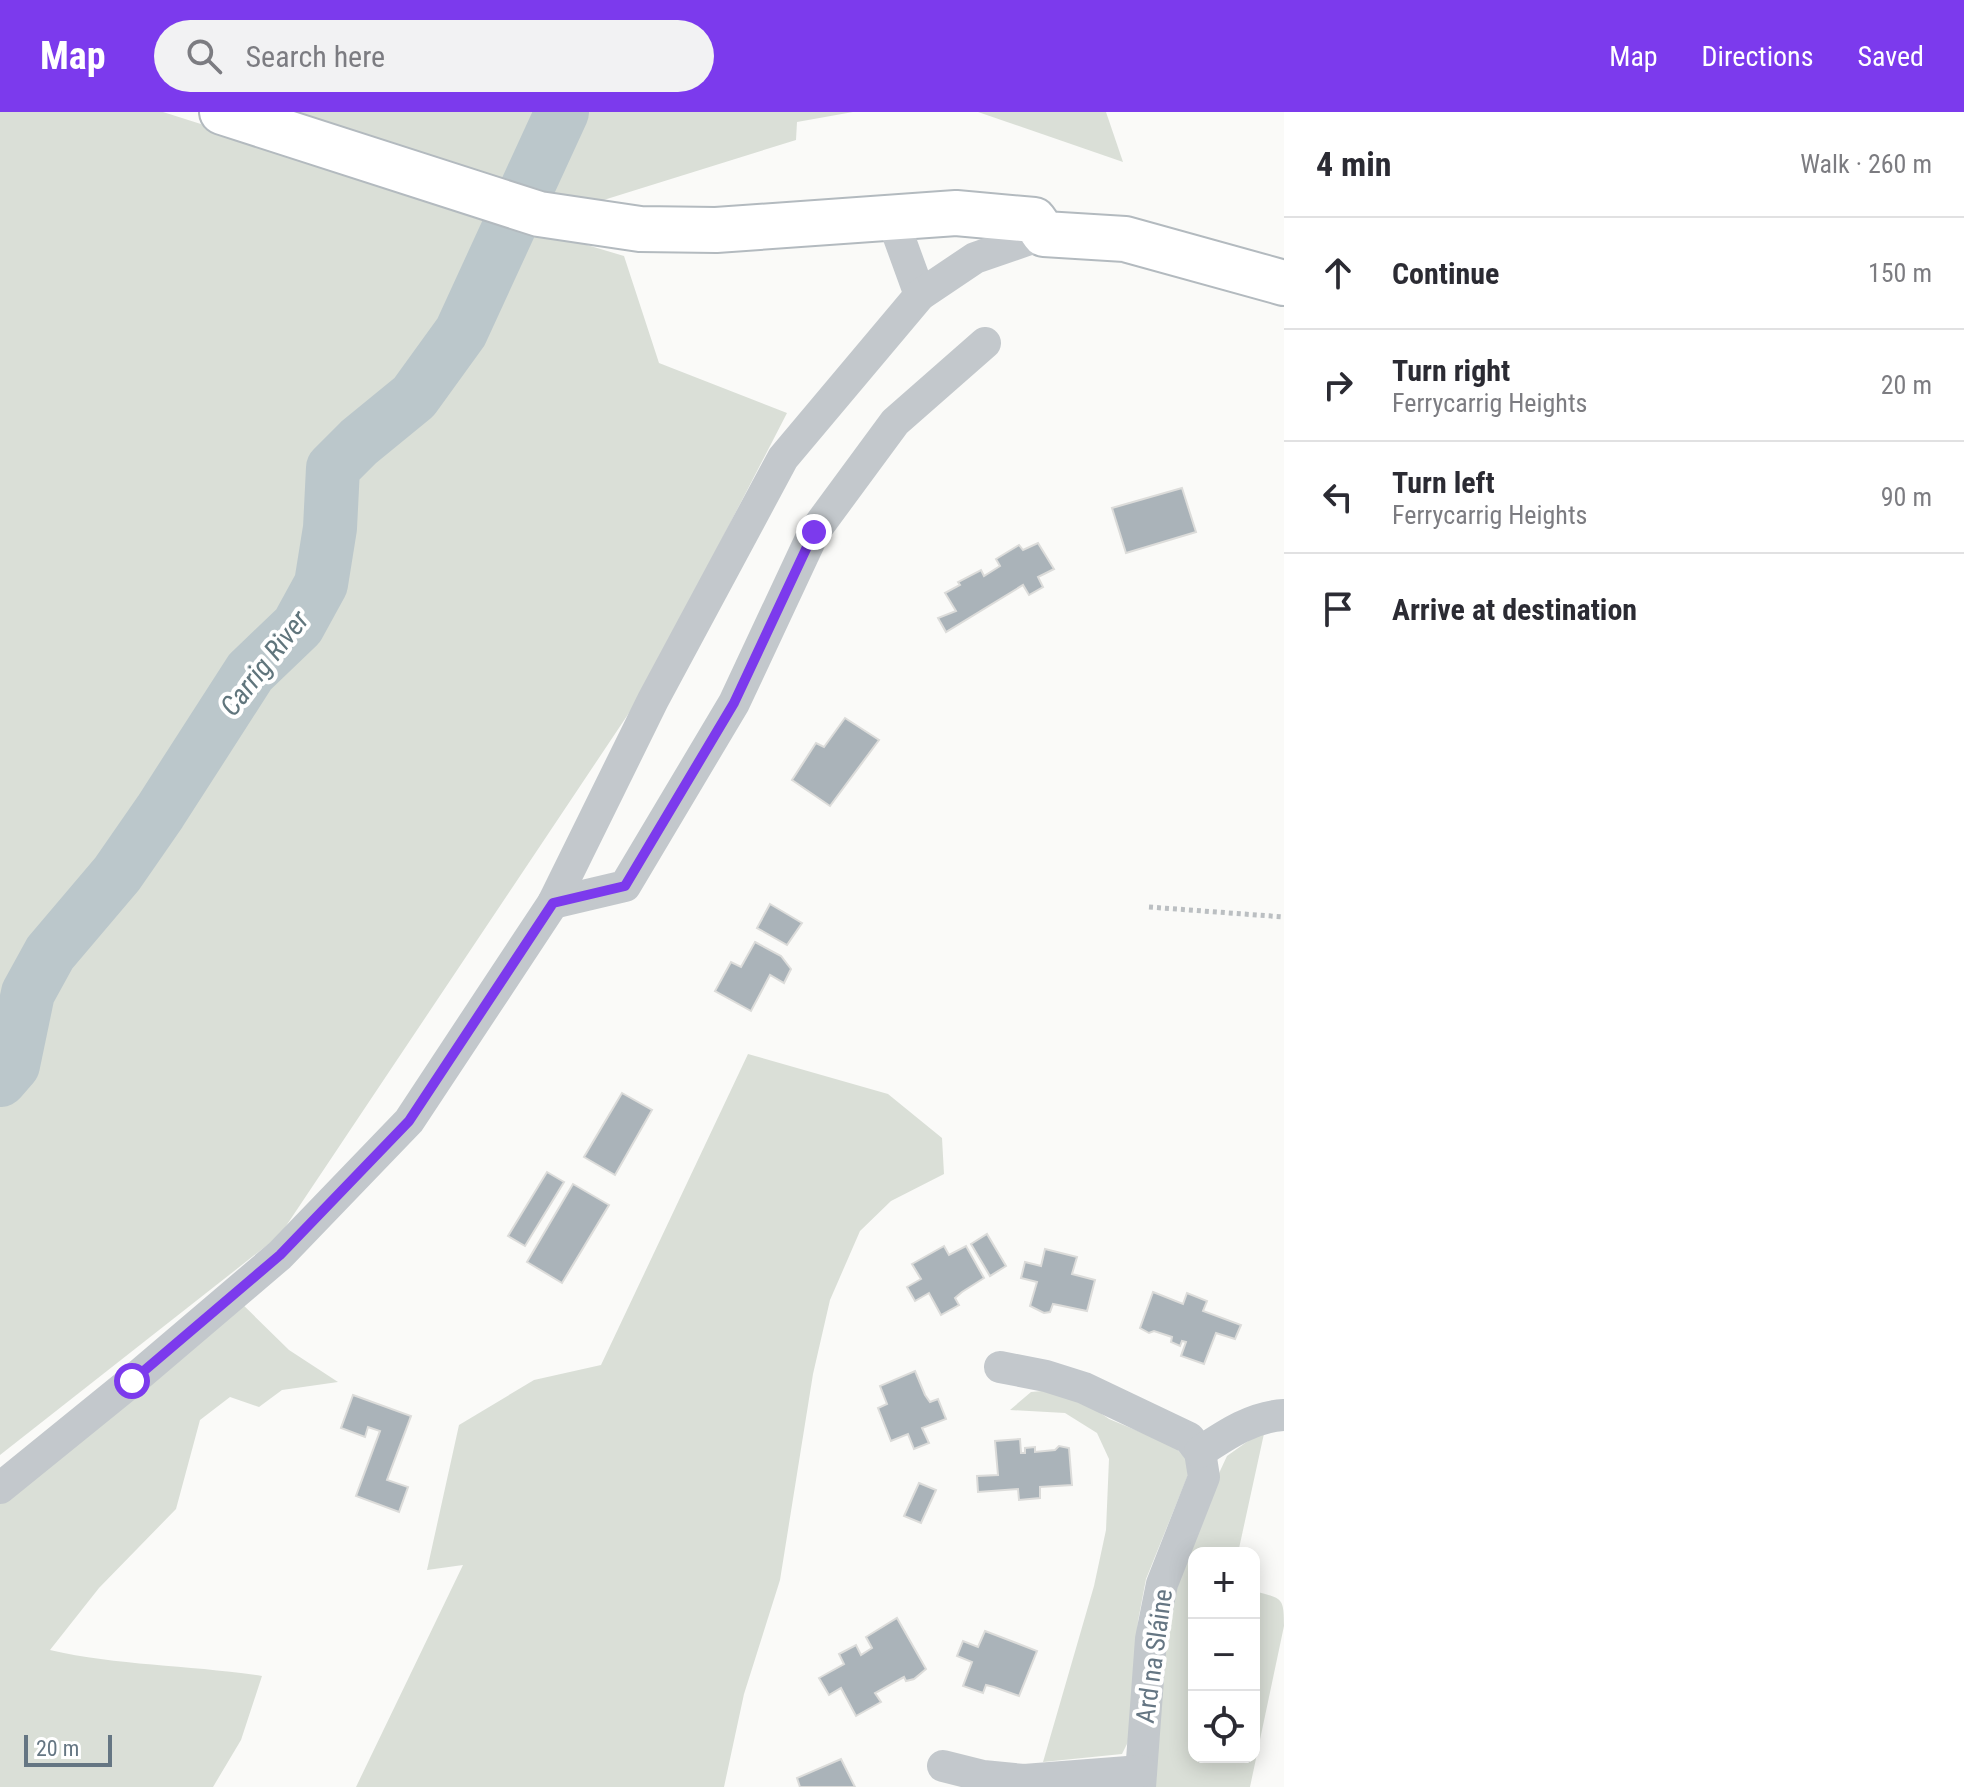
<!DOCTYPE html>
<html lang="en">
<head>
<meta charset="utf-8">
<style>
	:root { --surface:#fff; --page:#f2f2f3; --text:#2b2b33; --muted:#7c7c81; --line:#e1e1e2; --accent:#7c3aed }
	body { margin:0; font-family:"Roboto Condensed",sans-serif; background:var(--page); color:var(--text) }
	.controls { position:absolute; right:24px; bottom:24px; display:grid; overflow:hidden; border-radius:16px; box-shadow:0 4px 20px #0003 }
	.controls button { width:72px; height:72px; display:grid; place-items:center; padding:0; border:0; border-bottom:2px solid var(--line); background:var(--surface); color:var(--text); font:40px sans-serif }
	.scale { position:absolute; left:24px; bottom:20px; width:88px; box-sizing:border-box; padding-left:8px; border:4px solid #657683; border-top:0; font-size:22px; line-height:28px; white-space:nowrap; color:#657683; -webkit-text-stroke:6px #fff; paint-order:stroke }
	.stop { position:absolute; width:24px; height:24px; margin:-18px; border:6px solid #7c3aed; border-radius:50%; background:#fff }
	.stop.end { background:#7c3aed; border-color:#fff; box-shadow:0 2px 8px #0008 }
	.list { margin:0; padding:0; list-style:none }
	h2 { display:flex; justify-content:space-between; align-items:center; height:104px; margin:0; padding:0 32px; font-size:34px }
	h2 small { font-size:26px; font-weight:400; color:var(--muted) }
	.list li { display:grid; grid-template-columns:52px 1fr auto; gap:24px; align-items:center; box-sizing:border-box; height:112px; padding:0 32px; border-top:2px solid var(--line) }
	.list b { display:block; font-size:30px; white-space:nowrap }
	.list p { margin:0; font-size:26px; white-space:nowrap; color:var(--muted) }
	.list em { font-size:26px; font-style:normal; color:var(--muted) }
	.icon { flex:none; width:44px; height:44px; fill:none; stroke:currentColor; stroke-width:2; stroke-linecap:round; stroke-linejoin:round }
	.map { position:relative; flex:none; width:1284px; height:1675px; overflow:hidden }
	header { display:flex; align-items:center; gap:48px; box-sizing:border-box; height:112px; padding:0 40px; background:var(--accent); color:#fff }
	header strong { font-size:38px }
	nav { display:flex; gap:44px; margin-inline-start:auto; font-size:28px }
	.search { width:560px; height:72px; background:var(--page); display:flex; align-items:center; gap:20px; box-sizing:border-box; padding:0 28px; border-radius:44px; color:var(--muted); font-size:30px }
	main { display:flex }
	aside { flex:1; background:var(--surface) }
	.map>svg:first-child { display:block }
</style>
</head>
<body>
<header>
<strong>Map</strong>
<div class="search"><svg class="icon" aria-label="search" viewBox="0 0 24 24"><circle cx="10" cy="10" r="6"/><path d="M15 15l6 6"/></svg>Search here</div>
<nav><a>Map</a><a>Directions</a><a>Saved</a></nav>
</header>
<main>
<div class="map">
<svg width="1284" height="1675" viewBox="0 0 1284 1675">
	<rect width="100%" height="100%" fill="#fafaf8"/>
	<!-- green -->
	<g fill="#dadfd7">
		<path d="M0,0h163l333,106 128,38 35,107 128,50 -144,279 -363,543 -280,220v-357l35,-37 20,-84 -14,-7 -13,23 -15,72 -13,15z"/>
		<path d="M274,0h579l-56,10 -1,18 -218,68z"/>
		<path d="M978,0h128l17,50z"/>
		<path d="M748,942l140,40 54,44 2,36 -53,27 -31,30 -30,69 -17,74 -33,206 -36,114 -20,93h-368l107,-222 -36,5 32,-145 75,-45 67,-15z"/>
		<path d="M233,1183l56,55 49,32 -56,8 -23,17 -29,-10 -30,23 -24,89 -77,79 -49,62c69,16 141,15 212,26l-21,64 -28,47h-213v-299z"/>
		<path d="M1053,1278l26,8 30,21 65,27 13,14 1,15 -42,104 -8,42 -8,117 -8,16 -79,8 51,-176 12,-56 3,-71 -12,-26 -32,-20 -55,-3 21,-18z"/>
		<path d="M1265,1317l-27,124h-44v204h60v-166c28,8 30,5 30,35l-34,161h-95l13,-172 39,-116 20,-43z"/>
	</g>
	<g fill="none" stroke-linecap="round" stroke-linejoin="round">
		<!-- river -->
		<path stroke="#bbc7cb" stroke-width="54" d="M0,968l13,-15 15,-72 22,-40 67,-79 43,-62 90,-140 48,-46 23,-42 9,-56 3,-60 26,-26 55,-45 47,-65 101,-220"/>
	</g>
	<!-- building -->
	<g fill="#aab3b9" stroke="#dcdcda" stroke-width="2">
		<path d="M1182,376l14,44 -70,21 -14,-45z"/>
		<path d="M1038,431l16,26 -16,8 5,10 -14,8 -6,-10 -77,47 -8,-14 18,-7 -11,-18 15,-8 -2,-3 23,-12 3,6 16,-10 -4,-7 23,-14 4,5z"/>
		<path d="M845,606l34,22 -49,66 -38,-26 24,-37 8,4z"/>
		<path d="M770,792l32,19 -15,22 -30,-17z"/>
		<path d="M755,830l26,14 10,13 -7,14 -14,-8 -19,36 -36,-20 16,-29 10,5z"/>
		<path d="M622,981l30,17 -37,65 -31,-18z"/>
		<path d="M547,1060l17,10 -39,64 -17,-10z"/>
		<path d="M573,1072l36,21 -47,78 -35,-21z"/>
		<path d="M987,1122l19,32 -16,10 -19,-32z"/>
		<path d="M944,1134l5,9 17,-9 18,32 -22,14 -7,6 4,7 -18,10 -12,-22 -14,8 -8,-14 14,-8 -9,-15z"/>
		<path d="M1045,1137l32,8 -5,17 23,6 -8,31 -34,-7 -3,8 -6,1 -14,-7 7,-24 -16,-4 4,-16 16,4z"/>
		<path d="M1153,1180l30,12 4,-11 20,8 -4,10 38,14 -6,14 -19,-6 -12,31 -23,-8 5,-14 -4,-1 -2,5 -9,-4 1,-5 -18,-6 -5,2 -9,-5z"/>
		<path d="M915,1259l10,24 5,7 8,-3 8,20 -24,9 7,15 -15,6 -6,-15 -17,7 -13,-33 9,-4 -7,-18z"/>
		<path d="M353,1283l58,21 -24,64 21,7 -9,25 -43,-16 24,-65 -12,-4 -3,10 -24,-9z"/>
		<path d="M1020,1327l1,14h4v-5l10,-1v5l20,-2 4,-4 10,2 3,37 -32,2v11l-21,2 -1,-11 -40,3 -1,-16 21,-1 -3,-34z"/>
		<path d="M919,1371l17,7 -15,33 -17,-7z"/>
		<path d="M897,1506l29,51 -12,10 -8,2 -2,-4 -29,16 6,9 -25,14 -15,-28 -12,7 -10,-17 25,-14 -5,-10 17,-9 5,10 11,-7 -6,-11z"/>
		<path d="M985,1519l52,20 -18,45 -25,-9 -8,-2 -3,8 -20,-7 9,-24 -15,-6 6,-15 15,6z"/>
		<path d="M841,1647l14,28h-55l-3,-9z"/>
	</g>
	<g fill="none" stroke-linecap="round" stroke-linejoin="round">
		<defs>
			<path id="secondary" d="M222,0l317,102 101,15 76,1 240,-17 78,7 10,14 81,5 159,44"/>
		</defs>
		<!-- secondary casing -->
		<use href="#secondary" stroke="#b3babf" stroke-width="48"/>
		<!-- path -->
		<path stroke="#bbbfc2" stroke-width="5" stroke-dasharray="4 4" stroke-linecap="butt" d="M1149,795l135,10"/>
		<!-- street -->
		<g stroke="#c3c8cc" stroke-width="32">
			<path d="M892,106l28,77"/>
			<path d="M553,791l72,-17 109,-183 80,-171 81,-110 90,-79"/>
			<path d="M1000,1255l46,9 38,12 105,50 11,14 4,25 -42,107 -11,55 -11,148"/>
			<path d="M1200,1340c27,-18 52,-35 84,-37"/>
			<path d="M0,1376l132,-107 148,-126 129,-134 144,-218 100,-203 130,-242 137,-163 55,-37 69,-24"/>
			<path d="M943,1654l40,10 41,4 117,-9"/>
		</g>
		<!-- secondary -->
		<use href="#secondary" stroke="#fff" stroke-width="44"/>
	</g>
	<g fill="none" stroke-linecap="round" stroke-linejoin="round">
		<!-- route -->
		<path stroke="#7c3aed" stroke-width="10" d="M132,1269l148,-126 129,-134 144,-218 72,-17 109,-183 80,-171"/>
	</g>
	<g text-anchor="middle" stroke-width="8" stroke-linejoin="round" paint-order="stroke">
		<!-- street labels -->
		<g font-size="26" fill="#657683" stroke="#fff">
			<text transform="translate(1154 1544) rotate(-82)" y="9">Ard na Sláine</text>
		</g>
		<!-- water labels -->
		<g font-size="28" font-style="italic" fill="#60757c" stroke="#fff">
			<text transform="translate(264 551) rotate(-52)" y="10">Carrig River</text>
		</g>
	</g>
</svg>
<div class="controls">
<button>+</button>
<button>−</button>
<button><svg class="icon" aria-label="locate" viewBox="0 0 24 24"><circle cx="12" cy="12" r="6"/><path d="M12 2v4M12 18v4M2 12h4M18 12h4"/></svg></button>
</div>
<div class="scale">20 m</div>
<div class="stop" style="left:132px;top:1269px"></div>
<div class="stop end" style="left:814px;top:420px"></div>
</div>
<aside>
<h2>4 min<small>Walk · 260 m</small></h2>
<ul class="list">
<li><svg class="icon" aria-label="ahead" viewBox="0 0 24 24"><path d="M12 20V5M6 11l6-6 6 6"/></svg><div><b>Continue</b></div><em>150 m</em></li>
<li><svg class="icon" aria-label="right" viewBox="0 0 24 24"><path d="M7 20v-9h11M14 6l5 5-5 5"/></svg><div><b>Turn right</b><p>Ferrycarrig Heights</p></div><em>20 m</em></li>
<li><svg class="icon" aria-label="left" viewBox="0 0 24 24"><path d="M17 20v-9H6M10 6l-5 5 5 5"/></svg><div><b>Turn left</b><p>Ferrycarrig Heights</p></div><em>90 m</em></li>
<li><svg class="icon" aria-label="arrive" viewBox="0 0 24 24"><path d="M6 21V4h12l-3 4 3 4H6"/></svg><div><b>Arrive at destination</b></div></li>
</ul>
</aside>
</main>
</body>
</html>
